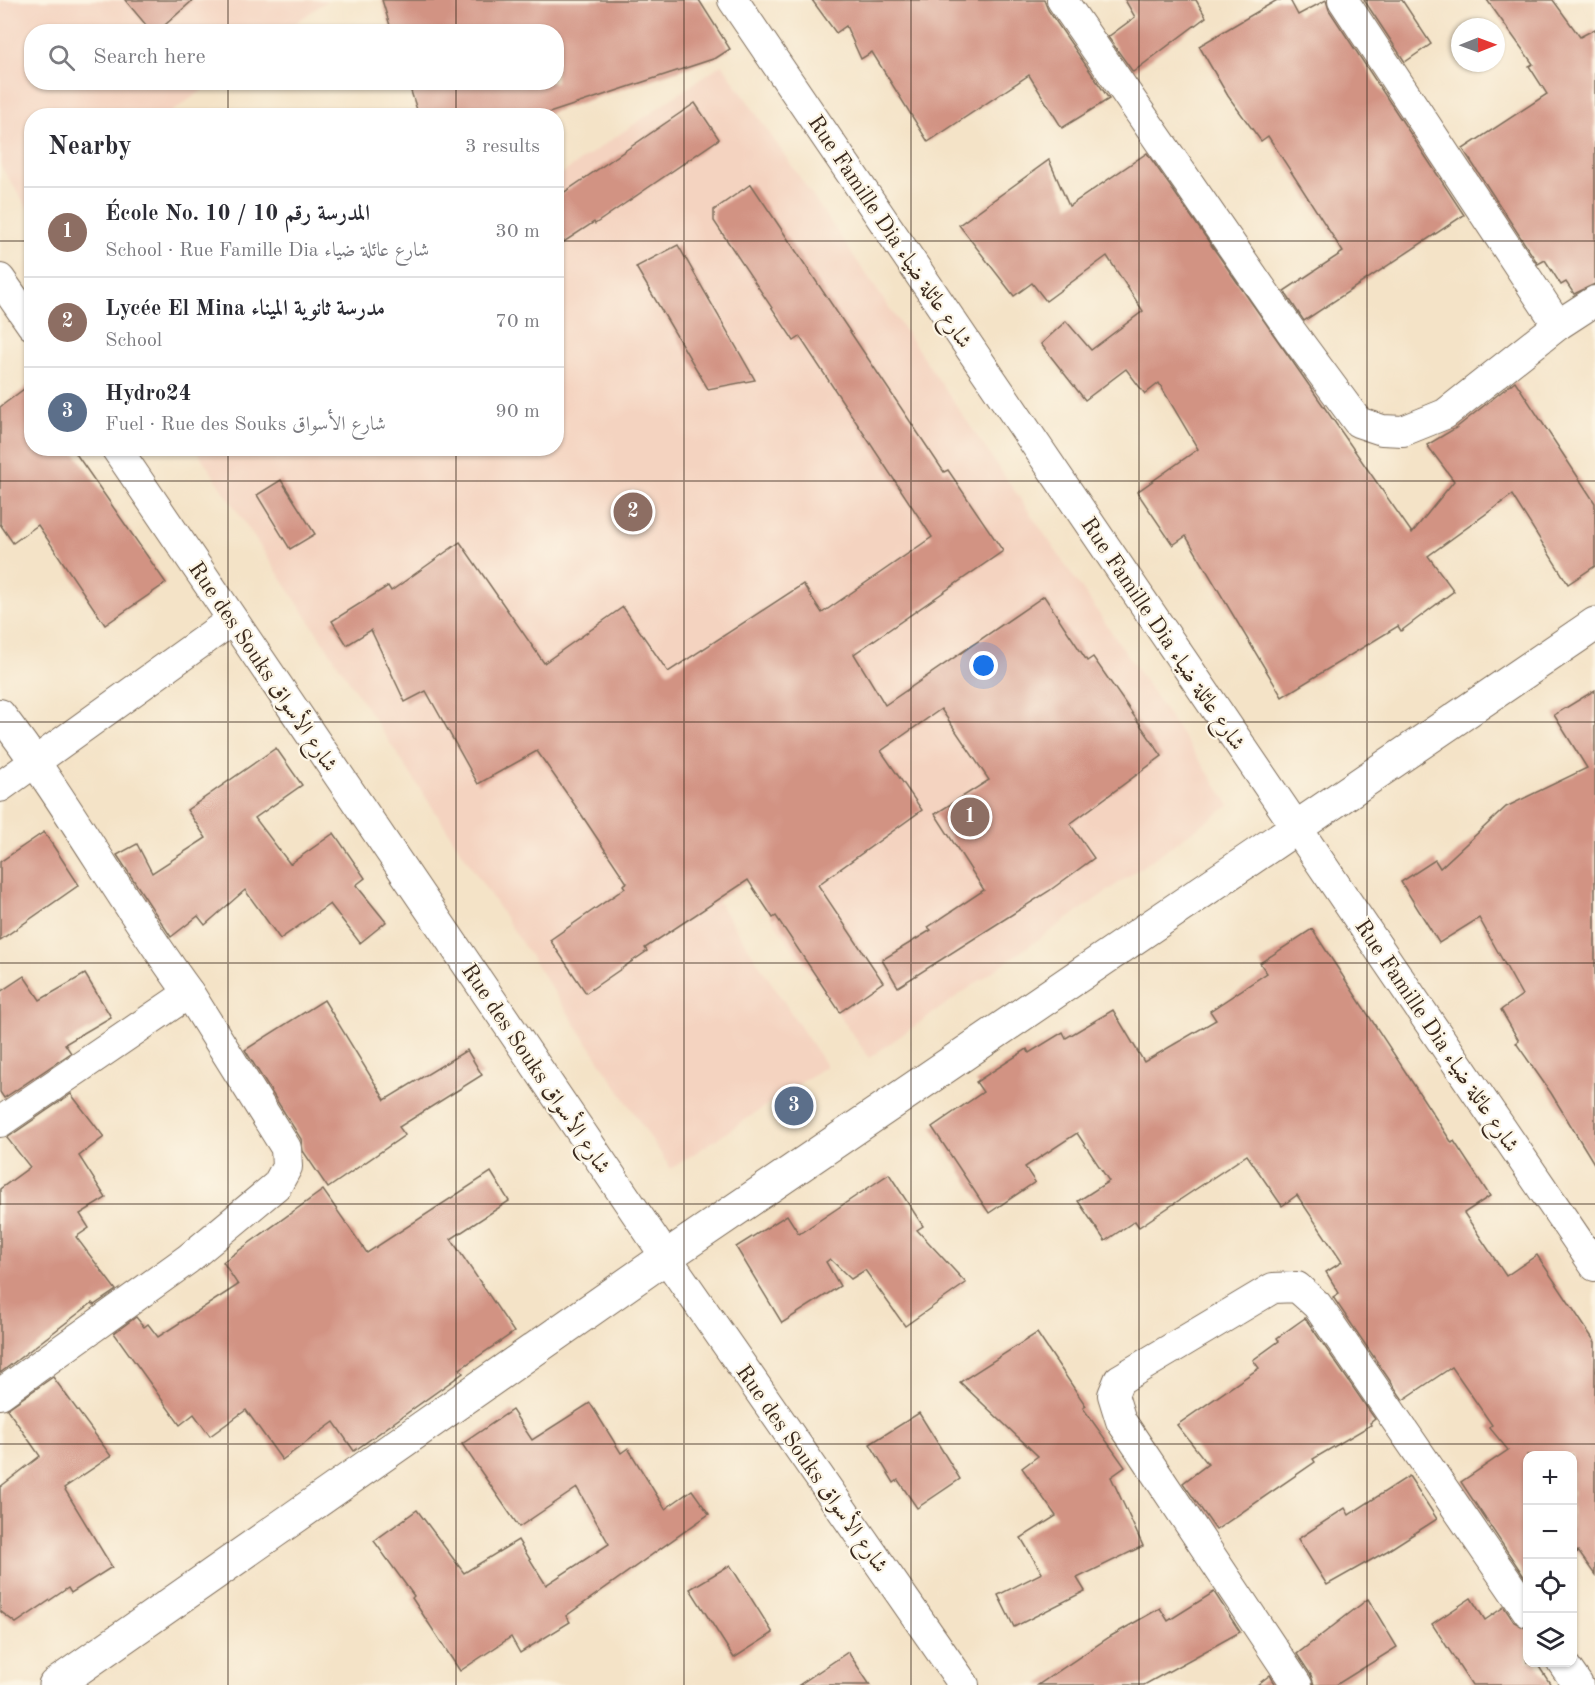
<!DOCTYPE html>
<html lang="en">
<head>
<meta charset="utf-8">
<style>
	:root { --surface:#fff; --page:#f2f2f3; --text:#2b2b33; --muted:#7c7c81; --line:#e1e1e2; --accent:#d93025 }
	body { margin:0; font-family:"Old Standard TT",Amiri,serif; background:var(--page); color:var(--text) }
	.controls { position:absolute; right:18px; bottom:18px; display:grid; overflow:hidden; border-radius:12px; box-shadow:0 2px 4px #0004 }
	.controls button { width:54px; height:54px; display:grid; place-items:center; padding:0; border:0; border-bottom:2px solid var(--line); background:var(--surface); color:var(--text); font:30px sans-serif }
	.compass { position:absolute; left:1451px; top:18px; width:54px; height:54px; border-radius:50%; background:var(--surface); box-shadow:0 2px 4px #0004; rotate:89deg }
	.you { position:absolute; left:984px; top:666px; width:21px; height:21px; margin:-15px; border:4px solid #fff; border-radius:50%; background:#1a73e8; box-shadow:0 0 0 9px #1a73e833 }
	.badge { display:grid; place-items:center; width:39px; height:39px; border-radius:50%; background:var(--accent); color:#fff; font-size:20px; font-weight:700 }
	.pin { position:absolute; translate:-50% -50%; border:3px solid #fff; box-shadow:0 2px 6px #0006 }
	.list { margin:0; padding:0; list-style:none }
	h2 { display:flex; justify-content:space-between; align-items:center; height:78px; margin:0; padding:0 24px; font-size:26px }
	h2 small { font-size:20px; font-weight:400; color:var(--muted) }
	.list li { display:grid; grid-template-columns:39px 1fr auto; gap:18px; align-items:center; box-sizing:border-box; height:90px; padding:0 24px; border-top:2px solid var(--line) }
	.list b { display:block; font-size:22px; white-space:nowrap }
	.list p { margin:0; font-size:20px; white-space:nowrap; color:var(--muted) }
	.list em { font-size:20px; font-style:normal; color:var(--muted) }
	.icon { flex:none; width:33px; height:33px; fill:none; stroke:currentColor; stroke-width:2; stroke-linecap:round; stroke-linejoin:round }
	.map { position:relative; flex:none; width:1595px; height:1685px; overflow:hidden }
	.search { position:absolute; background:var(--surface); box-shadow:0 2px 4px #0004; left:24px; top:24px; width:540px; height:66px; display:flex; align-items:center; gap:15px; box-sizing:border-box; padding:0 21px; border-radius:24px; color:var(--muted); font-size:22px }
	.panel { position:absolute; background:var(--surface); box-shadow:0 2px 4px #0004; left:24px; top:108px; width:540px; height:348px; border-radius:24px }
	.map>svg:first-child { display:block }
</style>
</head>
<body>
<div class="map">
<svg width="1595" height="1685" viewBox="0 0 1595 1685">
	<rect width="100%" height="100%" fill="#fcf5e5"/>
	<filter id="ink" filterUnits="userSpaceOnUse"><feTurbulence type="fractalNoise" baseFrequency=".0167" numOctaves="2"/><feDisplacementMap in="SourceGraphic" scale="12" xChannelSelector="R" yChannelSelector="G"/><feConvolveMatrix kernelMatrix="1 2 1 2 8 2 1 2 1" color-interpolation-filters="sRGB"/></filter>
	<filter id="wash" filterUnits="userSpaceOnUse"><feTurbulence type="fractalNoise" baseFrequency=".008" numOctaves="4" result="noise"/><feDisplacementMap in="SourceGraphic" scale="24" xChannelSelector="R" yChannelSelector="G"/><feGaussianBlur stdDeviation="1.35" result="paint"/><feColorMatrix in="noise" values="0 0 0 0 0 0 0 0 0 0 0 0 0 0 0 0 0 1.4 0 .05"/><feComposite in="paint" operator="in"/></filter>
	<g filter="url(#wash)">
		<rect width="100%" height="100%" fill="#f4e3c7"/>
		<!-- built -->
		<g fill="#f4d3c0">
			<path d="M0,0h328l-44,31 -252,1v50l181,1 -46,32 -135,1 -1,97 -31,-48z"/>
			<path d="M722,64l508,741 -361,253 -159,-229 -28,18 144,219 -155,103 -475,-720 360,-1 1,-271z"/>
		</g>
		<g id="blocks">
			<!-- building -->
			<g fill="#d29383">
				<path d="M125,0h68l-36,32h-5z"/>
				<path d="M382,0h317l31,49 -14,9 -176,58h-121l-11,-34h148v-50h-164z"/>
				<path d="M812,0h232l4,10 61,89 -47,29 -33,-53 -101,67 -56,-90 -11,7 -15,-33 -10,7z"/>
				<path d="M1125,0h71l10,17 -73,55 -25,-35 27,-20z"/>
				<path d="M1277,0h13l8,15 28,-15 3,10 135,205 -160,106 -20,-30 59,-39 -75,-116 -7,5 -33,-45 -29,-50z"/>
				<path d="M1364,0h38l29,44 -26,18z"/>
				<path d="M1487,0h66l27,37 15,-8v255l-21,10 -8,-12 -5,3 -16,-25 -7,4 -75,-115 84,-55 -18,-28 4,-2z"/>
				<path d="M695,103l24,36 -124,85 -1,-2 -38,25v-49z"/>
				<path d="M1147,153l265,380 42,-52 -27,-36 29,-17 59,-47 80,122v63l-27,18 -56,-89 -84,61 26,35 -53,40 -3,-5 -116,71 -96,-161 -13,9 -36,-53 61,-43 -39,-66 -14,11 -19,-25 -41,31 -44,-56 25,-23 25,29 52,-39 -36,-55 -61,45 -14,-18 -18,13 -55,-71 90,-65 20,46z"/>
				<path d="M751,184l193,288 4,-2 55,81 -149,103 31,51 159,-109 43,65 6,-4 69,99 -92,68 24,34 -45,33 -151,96 -16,-27 49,-30 -3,-3 56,-37 -49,-76 54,-34 -48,-71 -60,42 41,59 -104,75 65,97 -43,30 -64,-96 -3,2 -25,-38 -103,68 2,3 -61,42 -36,-53 75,-52 -2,-3 4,-2 -48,-72 -42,-60 -59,33 -52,-93 -21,11 -34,-72 -24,15 -15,-24 56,-35 3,5 69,-49 84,121 79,-56 45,65 135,-88 19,29 110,-76 -132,-200 -6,4 -80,-120v-11z"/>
				<path d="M678,245l77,135 -47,9 -72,-122z"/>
				<path d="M32,383v65h40l94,135 -61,42 -67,-100 -25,18 -13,-19v-117z"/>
				<path d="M281,480l34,54 -25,15 -33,-54z"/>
				<path d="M1595,690v475l-44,-72 -35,-50 3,-2 -18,-31 21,-15 -43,-77 -40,25 -38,-61 34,-22 5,8 66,-61 81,-39 -33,-53z"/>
				<path d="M276,748l26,37 -47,33 35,46 44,-31 31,45 -9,7 30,37 -26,21 -30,-39 -50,35 -35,-49 -40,35 -7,-9 -27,21 -54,-82 20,-11 15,29 54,-35 -19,-28z"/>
				<path d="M44,832l35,53 -79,55v-78z"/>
				<path d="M1312,929l140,214 2,-2 36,55 -26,17 42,63 31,-21 58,87v233l-17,-24 -6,3v-99h-45v126l-66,-99 47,-32 -19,-23 3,-2 -40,-58 -49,33 -70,-103 6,-4 -13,-21 16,-10 -45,-67 -15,11 -35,-51 -108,72 -4,-6 -30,20 -27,-40 31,-20 -32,-48 -52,34 10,15 -46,31 -57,-86 51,-35 -7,-10 51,-33 2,4 34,-21 3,6 47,-28 31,52 72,-42 -6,-9 57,-38 -7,-10z"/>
				<path d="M85,974l26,43 -46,27 6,9 -67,45 -4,-6v-100l24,-16 16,24z"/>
				<path d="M324,1000l61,100 82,-50 15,25 -83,52 6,8 -77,53 -25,-37 -2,-12 -56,-89z"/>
				<path d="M71,1094l33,43 -25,19 27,42 -26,16 9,14 -13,9 40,53 -22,15 -2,-2 -92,70v-184l30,-22 -23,-29z"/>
				<path d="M491,1172l18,29 -58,38 63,93 -54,37 3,4 -109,78 -20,-29 -52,38 -36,-50 -36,26 -16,-22 -14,11 -66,-92 22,-16 8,10 4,-3 10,13 80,-52 -15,-23 100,-72 44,63z"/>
				<path d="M889,1174l34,52 -6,4 49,53 -61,43 -40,-56 -14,9 -21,-20 -4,3 14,24 -58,37 -46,-76 51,-32 12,19z"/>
				<path d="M1305,1318l70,101 -5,4 1,2 -58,34 2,3 -99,68 -33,-47 25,-19 -31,-39 82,-57 -6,-8 26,-19 -2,-3z"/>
				<path d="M1037,1333l49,73 -3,2 42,59 -14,10 32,69 -66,32 8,13 -71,36 -16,-32 44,-22 -21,-35 35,-22 -34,-48 16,-12 -78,-74z"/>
				<path d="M53,1377l58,79 -47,32 48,79 -41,26 -3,-5 -52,35 -16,-12v-124l40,-31 -33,-47z"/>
				<path d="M590,1403l31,50 7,-5 37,61 27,-19 17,24 -143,102 4,6 -50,31 -9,-16 -51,34 -48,-73 2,-2 -40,-55 43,-31 47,63 54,-33 28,45 63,-41 -32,-56 -58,39 -57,-83 50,-34 20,30z"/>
				<path d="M919,1413l41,66 -43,29 -19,-28 -4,3 -24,-39z"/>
				<path d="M1409,1476l28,43 -50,32 -60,34 -29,-46 47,-31 4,7z"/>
				<path d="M730,1565l43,68 -39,25 -44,-69z"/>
				<path d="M1214,1592l26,40 -96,53h-106l73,-49 49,-28 8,13z"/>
				<path d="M1471,1598l14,22 19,-13 10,15 13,7v33h9l15,23h-79l-40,-61z"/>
				<path d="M1368,1599l29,48 -61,38h-22l-3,-10 -14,-21z"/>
				<path d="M848,1652l22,33h-71z"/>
				<path d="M1270,1675l6,10h-19z"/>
			</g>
		</g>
	</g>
	<g filter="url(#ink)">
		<use href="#blocks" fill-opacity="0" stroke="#7c6b59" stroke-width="1.5"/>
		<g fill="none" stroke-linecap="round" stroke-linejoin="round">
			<defs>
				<g id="minor">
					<path d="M733,0l862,1266"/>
					<path d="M1062,0l228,330 68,92 24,8 21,1 42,-17 113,-89 37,-24"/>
					<path d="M1343,0l215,325"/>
					<path d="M0,279l32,46"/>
					<path d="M116,448l550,809 298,428"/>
					<path d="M0,714c68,89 122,188 189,279l-189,129"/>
					<path d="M0,787l232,-167"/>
					<path d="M0,1394l188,-135 89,-74 10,-18 -1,-19 -97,-155"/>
					<path d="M1562,1662l16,23"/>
					<path d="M1297,1685l-176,-264 -8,-26 6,-15 154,-92 24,-1 20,18 211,307"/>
				</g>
				<path id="tertiary" d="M55,1685l611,-428 929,-633"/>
			</defs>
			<!-- minor casing -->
			<use href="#minor" stroke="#7c6b59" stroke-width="32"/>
			<!-- tertiary casing -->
			<use href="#tertiary" stroke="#7c6b59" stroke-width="35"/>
			<!-- minor -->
			<use href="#minor" stroke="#fff" stroke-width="30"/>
			<!-- tertiary -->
			<use href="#tertiary" stroke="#fff" stroke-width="33"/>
		</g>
	</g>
	<!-- grid -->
	<path fill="none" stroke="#3b2a1e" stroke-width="1.5" stroke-opacity="0.55" d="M228,0v32M456,0v32M684,0v1685M911,0v1685M1139,0v1685M1367,0v1685M228,82v34M456,82v34M0,241h32M556,241h1039M228,448v1237M456,448v1237M0,481h1595M0,722h1595M0,963h1595M0,1204h1595M0,1444h1595"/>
	<g text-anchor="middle" stroke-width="4.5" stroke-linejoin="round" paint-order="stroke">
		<!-- street labels -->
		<g font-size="22" fill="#3b2a1e" stroke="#fcf5e5">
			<text transform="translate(891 231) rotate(56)" y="8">Rue Famille Dia شارع عائلة ضياء</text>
			<text transform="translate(1164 633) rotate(56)" y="8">Rue Famille Dia شارع عائلة ضياء</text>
			<text transform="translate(264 666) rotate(56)" y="8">Rue des Souks شارع الأسواق</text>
			<text transform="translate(1438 1035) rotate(56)" y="8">Rue Famille Dia شارع عائلة ضياء</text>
			<text transform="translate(537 1068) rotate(56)" y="8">Rue des Souks شارع الأسواق</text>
			<text transform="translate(813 1468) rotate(55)" y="8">Rue des Souks شارع الأسواق</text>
		</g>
	</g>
</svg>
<div class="controls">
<button>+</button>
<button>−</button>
<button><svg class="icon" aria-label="locate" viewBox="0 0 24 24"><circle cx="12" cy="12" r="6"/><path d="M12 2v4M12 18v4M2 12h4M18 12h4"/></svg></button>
<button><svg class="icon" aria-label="layers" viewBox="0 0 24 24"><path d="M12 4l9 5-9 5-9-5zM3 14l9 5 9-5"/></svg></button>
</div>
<svg class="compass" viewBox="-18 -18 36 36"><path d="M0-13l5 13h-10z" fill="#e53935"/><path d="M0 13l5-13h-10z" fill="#7c7c81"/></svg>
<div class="you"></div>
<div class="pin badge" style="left:970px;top:817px;background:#8d6e63">1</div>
<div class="pin badge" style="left:633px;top:512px;background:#8d6e63">2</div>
<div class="pin badge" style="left:794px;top:1106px;background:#5c6f8a">3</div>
<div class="search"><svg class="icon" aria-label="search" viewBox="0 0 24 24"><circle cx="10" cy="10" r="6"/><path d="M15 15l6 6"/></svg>Search here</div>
<section class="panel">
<h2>Nearby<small>3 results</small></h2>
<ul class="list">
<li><span class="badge" style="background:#8d6e63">1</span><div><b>École No. 10 / المدرسة رقم 10</b><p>School · Rue Famille Dia شارع عائلة ضياء</p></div><em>30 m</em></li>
<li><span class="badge" style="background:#8d6e63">2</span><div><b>Lycée El Mina مدرسة ثانوية الميناء</b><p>School</p></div><em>70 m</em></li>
<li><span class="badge" style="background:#5c6f8a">3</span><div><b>Hydro24</b><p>Fuel · Rue des Souks شارع الأسواق</p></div><em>90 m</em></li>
</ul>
</section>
</div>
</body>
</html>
